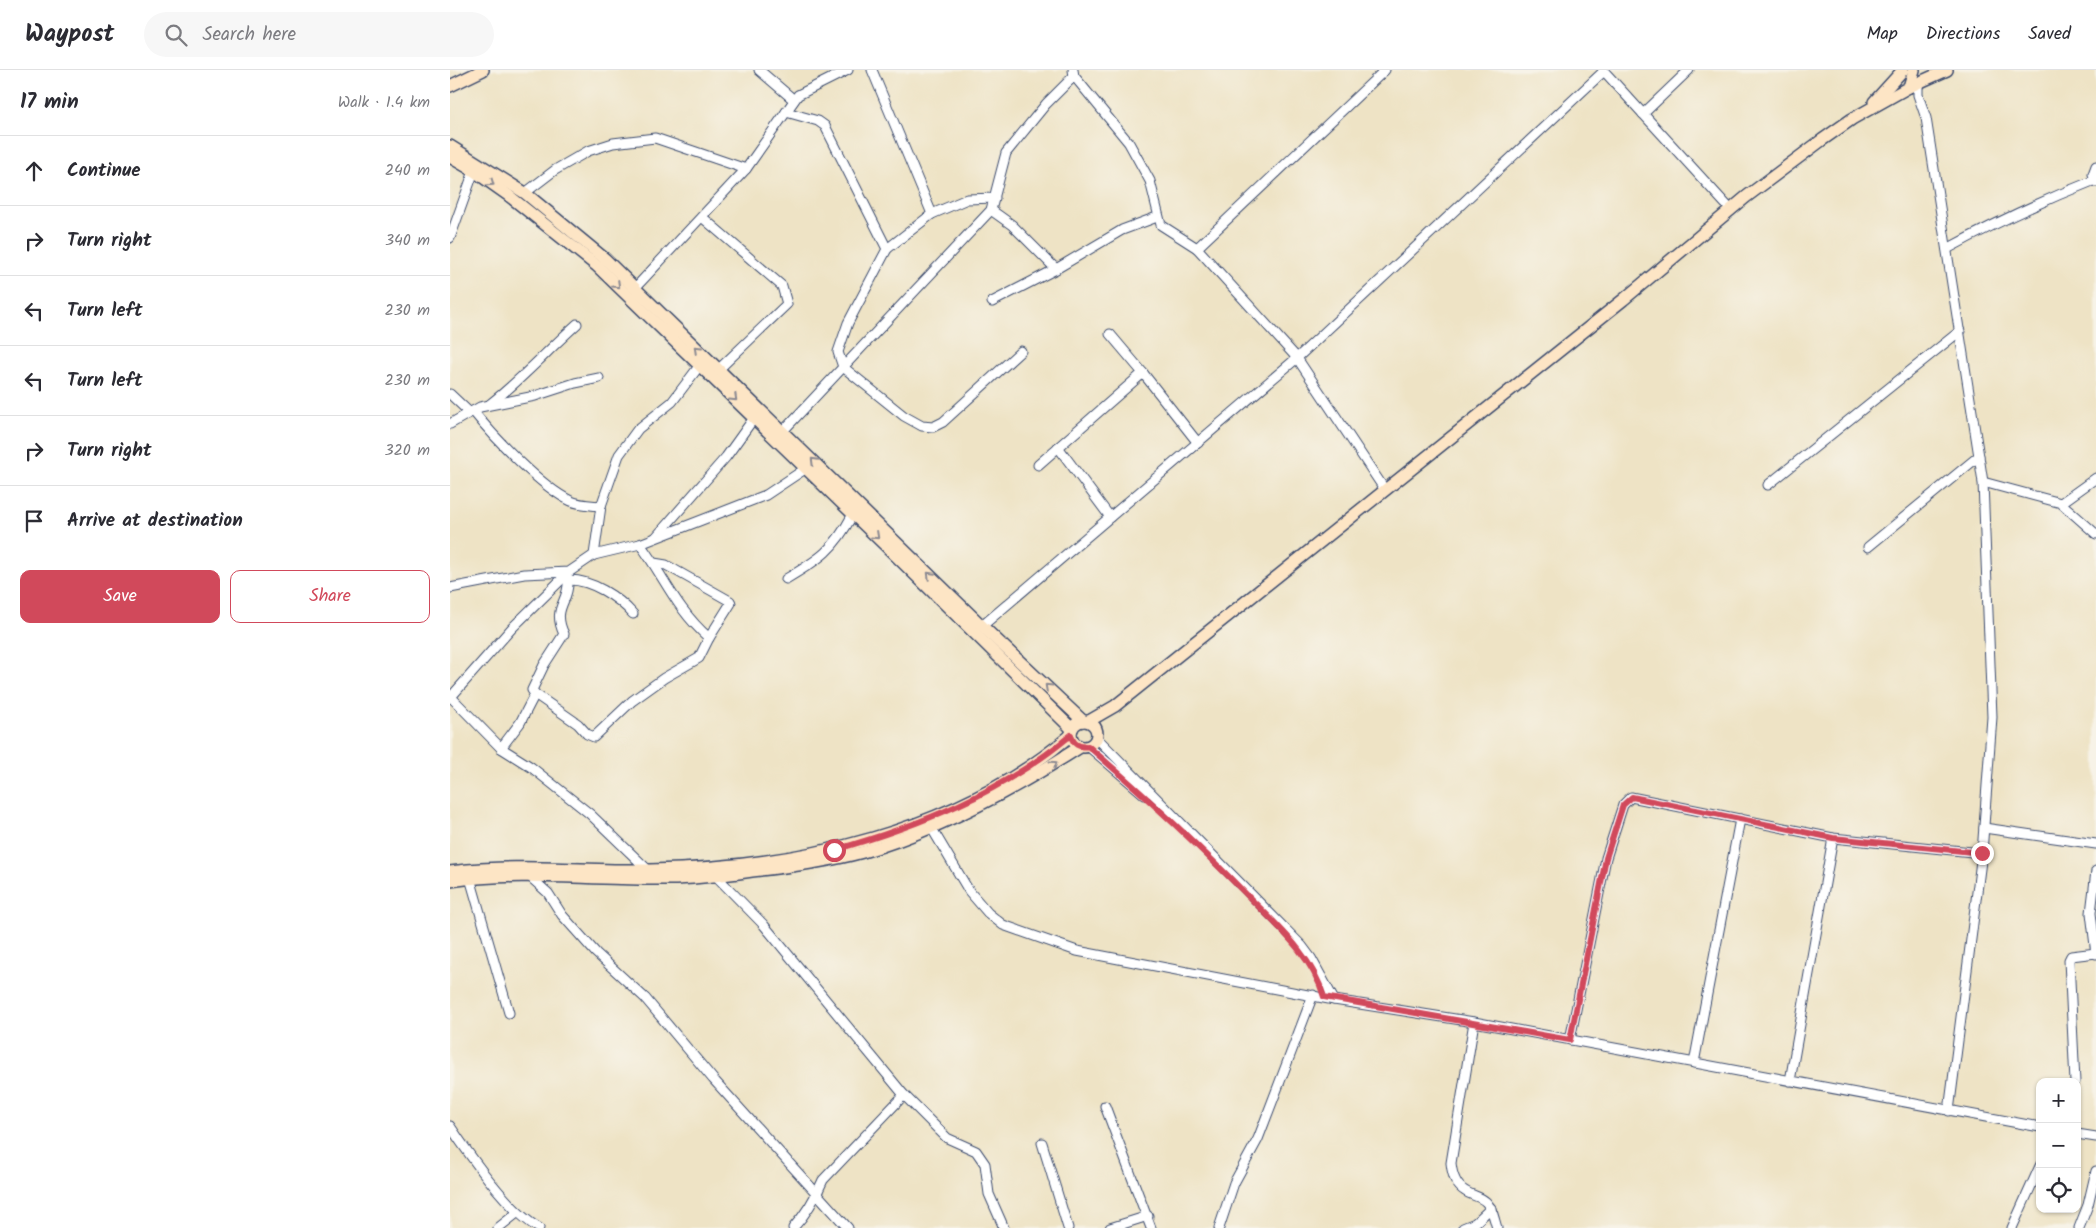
<!DOCTYPE html>
<html lang="en">
<head>
<meta charset="utf-8">
<style>
	:root { --surface:#fff; --page:#f7f7f7; --text:#2b2b33; --muted:#7c7c81; --line:#e1e1e2; --accent:#d1495b }
	body { margin:0; font-family:Kalam,sans-serif; background:var(--page); color:var(--text) }
	.controls { position:absolute; right:15px; bottom:15px; display:grid; overflow:hidden; border-radius:10px; box-shadow:0 1px 4px #0004 }
	.controls button { width:45px; height:45px; display:grid; place-items:center; padding:0; border:0; border-bottom:1px solid var(--line); background:var(--surface); color:var(--text); font:25px sans-serif }
	.stop { position:absolute; width:15px; height:15px; margin:-11px; border:4px solid #d1495b; border-radius:50%; background:#fff }
	.stop.end { background:#d1495b; border-color:#fff; box-shadow:0 1px 5px #0008 }
	.list { margin:0; padding:0; list-style:none }
	h2 { display:flex; justify-content:space-between; align-items:center; height:65px; margin:0; padding:0 20px; font-size:21px }
	h2 small { font-size:16px; font-weight:400; color:var(--muted) }
	.list li { display:grid; grid-template-columns:32px 1fr auto; gap:15px; align-items:center; box-sizing:border-box; height:70px; padding:0 20px; border-top:1px solid var(--line) }
	.list b { display:block; font-size:19px; white-space:nowrap }
	.list em { font-size:16px; font-style:normal; color:var(--muted) }
	.actions { display:flex; gap:10px; padding:15px 20px }
	.actions a { flex:1; padding:11px 0; border:1px solid var(--accent); border-radius:10px; text-align:center; font-size:18px; color:var(--accent) }
	.actions .main { background:var(--accent); color:#fff }
	.icon { flex:none; width:28px; height:28px; fill:none; stroke:currentColor; stroke-width:2; stroke-linecap:round; stroke-linejoin:round }
	.map { position:relative; flex:none; width:1646px; height:1158px; overflow:hidden }
	header { display:flex; align-items:center; gap:30px; box-sizing:border-box; height:70px; padding:0 25px; background:var(--surface); border-bottom:1px solid var(--line) }
	header strong { font-size:24px }
	nav { display:flex; gap:28px; margin-inline-start:auto; font-size:18px }
	.search { width:350px; height:45px; background:var(--page); display:flex; align-items:center; gap:12px; box-sizing:border-box; padding:0 18px; border-radius:28px; color:var(--muted); font-size:19px }
	main { display:flex }
	aside { flex:1; background:var(--surface) }
	.map>svg:first-child { display:block }
</style>
</head>
<body>
<header>
<strong>Waypost</strong>
<div class="search"><svg class="icon" aria-label="search" viewBox="0 0 24 24"><circle cx="10" cy="10" r="6"/><path d="M15 15l6 6"/></svg>Search here</div>
<nav><a>Map</a><a>Directions</a><a>Saved</a></nav>
</header>
<main>
<aside>
<h2>17 min<small>Walk · 1.4 km</small></h2>
<ul class="list">
<li><svg class="icon" aria-label="ahead" viewBox="0 0 24 24"><path d="M12 20V5M6 11l6-6 6 6"/></svg><div><b>Continue</b></div><em>240 m</em></li>
<li><svg class="icon" aria-label="right" viewBox="0 0 24 24"><path d="M7 20v-9h11M14 6l5 5-5 5"/></svg><div><b>Turn right</b></div><em>340 m</em></li>
<li><svg class="icon" aria-label="left" viewBox="0 0 24 24"><path d="M17 20v-9H6M10 6l-5 5 5 5"/></svg><div><b>Turn left</b></div><em>230 m</em></li>
<li><svg class="icon" aria-label="left" viewBox="0 0 24 24"><path d="M17 20v-9H6M10 6l-5 5 5 5"/></svg><div><b>Turn left</b></div><em>230 m</em></li>
<li><svg class="icon" aria-label="right" viewBox="0 0 24 24"><path d="M7 20v-9h11M14 6l5 5-5 5"/></svg><div><b>Turn right</b></div><em>320 m</em></li>
<li><svg class="icon" aria-label="arrive" viewBox="0 0 24 24"><path d="M6 21V4h12l-3 4 3 4H6"/></svg><div><b>Arrive at destination</b></div></li>
</ul>
<div class="actions"><a class="main">Save</a><a>Share</a></div>
</aside>
<div class="map">
<svg width="1646" height="1158" viewBox="0 0 1646 1158">
	<rect width="100%" height="100%" fill="#f7f3e8"/>
	<filter id="ink" filterUnits="userSpaceOnUse"><feTurbulence type="fractalNoise" baseFrequency=".02" numOctaves="2"/><feDisplacementMap in="SourceGraphic" scale="10" xChannelSelector="R" yChannelSelector="G"/><feConvolveMatrix kernelMatrix="1 2 1 2 8 2 1 2 1" color-interpolation-filters="sRGB"/></filter>
	<filter id="wash" filterUnits="userSpaceOnUse"><feTurbulence type="fractalNoise" baseFrequency=".0096" numOctaves="4" result="noise"/><feDisplacementMap in="SourceGraphic" scale="20" xChannelSelector="R" yChannelSelector="G"/><feGaussianBlur stdDeviation="1.12" result="paint"/><feColorMatrix in="noise" values="0 0 0 0 0 0 0 0 0 0 0 0 0 0 0 0 0 1.4 0 .05"/><feComposite in="paint" operator="in"/></filter>
	<g filter="url(#wash)">
		<rect width="100%" height="100%" fill="#eee3c5"/>
	</g>
	<g filter="url(#ink)">
		<g fill="none" stroke-linecap="round" stroke-linejoin="round">
			<defs>
				<g id="street">
					<path d="M309,0l35,30"/>
					<path d="M422,0l60,144"/>
					<path d="M623,0l1,6 55,67 21,38 11,44 36,23"/>
					<path d="M1153,0l128,140"/>
					<path d="M1468,12v13l8,23 57,364 9,235 -10,136 -33,258"/>
					<path d="M336,42l32,9 7,5 62,123"/>
					<path d="M1193,44l46,-44"/>
					<path d="M1646,96l-3,8 3,8"/>
					<path d="M75,123l30,-23 33,-19 25,-8 42,-5 91,31 52,-74 50,-25"/>
					<path d="M545,128l-28,1 -35,15 -45,35 -39,74 -10,29 5,15 61,49 18,10 11,1 10,-5 78,-71"/>
					<path d="M541,140l21,15 44,44"/>
					<path d="M252,147l80,69 5,18 -68,65"/>
					<path d="M0,168l24,-67"/>
					<path d="M1497,179c48,-26 97,-49 148,-69"/>
					<path d="M185,218l111,-119"/>
					<path d="M542,232l64,-33 66,-39 35,-13"/>
					<path d="M693,303l55,70"/>
					<path d="M0,324l19,18"/>
					<path d="M40,334c31,-24 58,-54 87,-80"/>
					<path d="M23,341c21,26 68,76 98,90 9,4 21,4 30,5"/>
					<path d="M0,354l30,-17 55,-11 40,-13 24,-5"/>
					<path d="M333,361l208,-221 15,-57 40,-49 28,-28"/>
					<path d="M608,377l52,70"/>
					<path d="M588,395l105,-92 -33,-39"/>
					<path d="M1533,412l78,21 35,31"/>
					<path d="M1318,415l192,-154"/>
					<path d="M935,420l-88,-132 -100,-110 188,-178"/>
					<path d="M1611,433l35,-25"/>
					<path d="M206,467l70,-80 28,-39"/>
					<path d="M190,474c25,34 36,65 69,94"/>
					<path d="M1418,477l111,-91"/>
					<path d="M144,485l7,-49 18,-51 19,-26 34,-27 28,-37"/>
					<path d="M336,509c34,-20 48,-29 67,-65"/>
					<path d="M118,510c23,-1 51,18 65,34"/>
					<path d="M0,518l74,-14 45,-2 25,-17 46,-11 126,-49 39,-26"/>
					<path d="M532,556l315,-268 307,-287"/>
					<path d="M85,624l43,30 9,10 7,3 38,-36 32,-23 35,-20 10,-20 22,-35 -1,-2 -64,-36 -12,-2"/>
					<path d="M0,626l51,52 30,19 59,47 58,56"/>
					<path d="M0,628l62,-70 55,-54"/>
					<path d="M647,668l205,208 9,12 23,42"/>
					<path d="M638,676l57,49"/>
					<path d="M51,678l19,-25 15,-29 -3,-4 12,-25 20,-31c-13,-27 6,-32 4,-54l-5,-2"/>
					<path d="M481,757l38,64 19,22 15,12 74,26 257,49 140,22 566,105"/>
					<path d="M1534,758l112,16"/>
					<path d="M1646,801l-5,42 5,41"/>
					<path d="M78,805l20,18 14,22 34,38 49,45 68,81 135,149"/>
					<path d="M266,806l47,48 141,171 43,43 29,13 9,13 4,30 15,34"/>
					<path d="M20,808l39,135"/>
					<path d="M1024,952l-23,141c1,10 4,22 14,28 7,5 15,5 21,11 7,7 8,17 11,26"/>
					<path d="M1120,970l36,-182 17,-53 8,-8 202,41 149,15"/>
					<path d="M1244,993l46,-244"/>
					<path d="M1340,1011l43,-243"/>
					<path d="M1625,1012l-6,-122 2,-4 25,-3"/>
					<path d="M655,1036l46,122"/>
					<path d="M0,1056c20,30 58,85 89,102"/>
					<path d="M1627,1064l19,3"/>
					<path d="M592,1073l26,85"/>
					<path d="M48,1158l19,-15"/>
					<path d="M343,1158c13,-14 22,-29 30,-48l81,-85"/>
					<path d="M660,1158l38,-12"/>
					<path d="M769,1158l15,-45 24,-44 55,-144"/>
					<path d="M1013,1158l12,-5 16,-15"/>
					<path d="M1562,1158l28,-62"/>
					<path d="M1629,1158l9,-23 8,-34"/>
				</g>
				<g id="secondary">
					<path d="M0,16l33,-16"/>
					<path d="M1459,17l5,-17"/>
					<path d="M1424,32l29,-32"/>
					<path d="M0,76l75,47 80,66 377,367 101,95"/>
					<path d="M0,87l24,14 34,24 89,71 290,281 185,182"/>
					<circle cx="634" cy="664" r="13"/>
					<path d="M639,651l26,-15 508,-406 123,-103 76,-57 30,-21 57,-32 38,-17"/>
					<path d="M0,802c67,-9 133,-1 200,-2 147,-2 307,-38 421,-135"/>
					<path d="M0,811c73,-10 145,-1 219,-2 27,0 55,-4 83,-8 37,-4 75,-9 111,-19 77,-22 150,-62 217,-105"/>
				</g>
			</defs>
			<!-- street casing -->
			<use href="#street" stroke="#3b4a6d" stroke-width="11"/>
			<!-- secondary casing -->
			<use href="#secondary" stroke="#3b4a6d" stroke-width="14"/>
			<!-- street -->
			<use href="#street" stroke="#fff" stroke-width="9"/>
			<!-- secondary -->
			<use href="#secondary" stroke="#fde5c5" stroke-width="11"/>
		</g>
		<!-- one-way arrows -->
		<defs><path id="oneway-chevron" d="M-2-3.5L2.5 0L-2 3.5" fill="none" stroke-width="1.6" stroke-linecap="round" stroke-linejoin="round" transform="scale(1.25)"/></defs>
		<g stroke="#8c8a92">
			<use href="#oneway-chevron" transform="translate(41 113) rotate(35)"/>
			<use href="#oneway-chevron" transform="translate(167 215) rotate(44)"/>
			<use href="#oneway-chevron" transform="translate(247 279) rotate(-136)"/>
			<use href="#oneway-chevron" transform="translate(284 328) rotate(44)"/>
			<use href="#oneway-chevron" transform="translate(364 391) rotate(-135)"/>
			<use href="#oneway-chevron" transform="translate(426 466) rotate(43)"/>
			<use href="#oneway-chevron" transform="translate(480 505) rotate(-135)"/>
			<use href="#oneway-chevron" transform="translate(598 617) rotate(-137)"/>
			<use href="#oneway-chevron" transform="translate(604 694) rotate(-32)"/>
		</g>
	</g>
	<g fill="none" stroke-linecap="round" stroke-linejoin="round" filter="url(#ink)">
		<!-- route -->
		<path stroke="#d1495b" stroke-width="6" d="M384,780c85,-24 169,-58 237,-115 2,9 8,13 17,11 54,47 106,95 156,146 30,31 68,62 80,105l246,43 36,-182 17,-53 9,-8 201,41 149,15"/>
	</g>
</svg>
<div class="controls">
<button>+</button>
<button>−</button>
<button><svg class="icon" aria-label="locate" viewBox="0 0 24 24"><circle cx="12" cy="12" r="6"/><path d="M12 2v4M12 18v4M2 12h4M18 12h4"/></svg></button>
</div>
<div class="stop" style="left:384px;top:780px"></div>
<div class="stop end" style="left:1532px;top:783px"></div>
</div>
</main>
</body>
</html>
